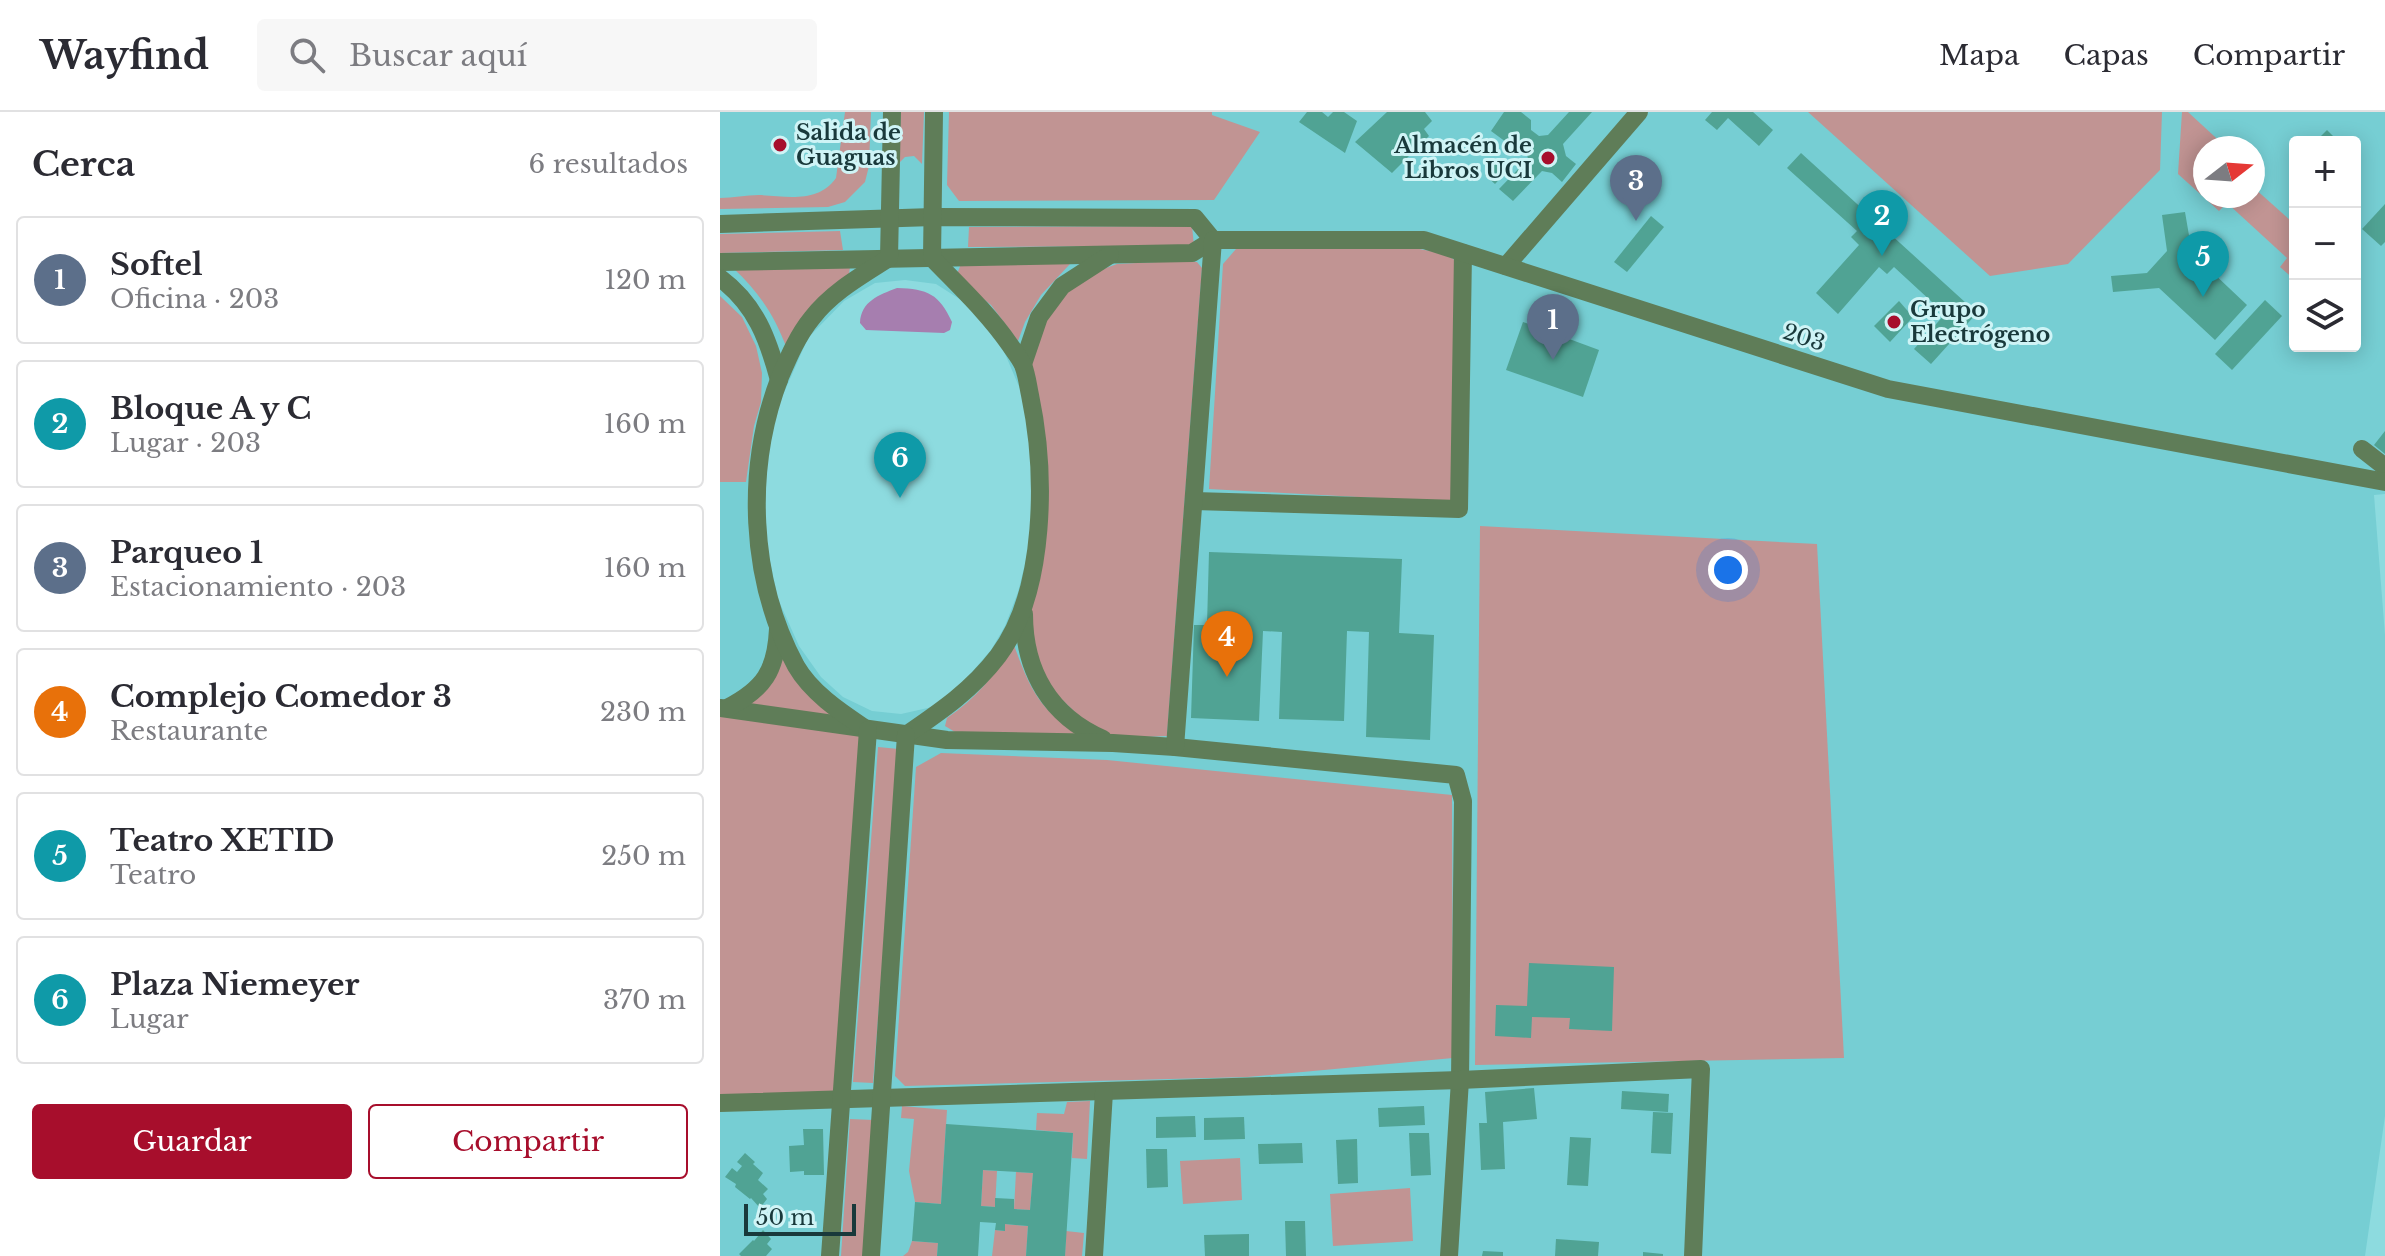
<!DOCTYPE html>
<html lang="es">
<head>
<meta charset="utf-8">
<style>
	:root { --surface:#fff; --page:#f7f7f7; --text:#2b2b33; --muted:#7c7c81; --line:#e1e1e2; --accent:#a70e2c }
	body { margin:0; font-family:"Libre Baskerville",serif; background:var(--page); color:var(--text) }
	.controls { position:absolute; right:24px; top:24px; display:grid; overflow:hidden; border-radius:8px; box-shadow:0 4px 20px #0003 }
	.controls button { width:72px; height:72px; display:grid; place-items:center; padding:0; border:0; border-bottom:2px solid var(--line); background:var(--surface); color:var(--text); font:40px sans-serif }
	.compass { position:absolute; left:1473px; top:24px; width:72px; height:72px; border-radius:50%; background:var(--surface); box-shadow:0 4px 20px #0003; rotate:73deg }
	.scale { position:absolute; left:24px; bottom:20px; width:112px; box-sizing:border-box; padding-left:8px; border:4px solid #19393b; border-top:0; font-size:22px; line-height:28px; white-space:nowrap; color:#19393b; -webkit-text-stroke:6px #cff4f6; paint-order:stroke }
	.you { position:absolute; left:1008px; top:458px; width:28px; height:28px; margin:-20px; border:6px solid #fff; border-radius:50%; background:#1a73e8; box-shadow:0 0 0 12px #1a73e833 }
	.badge { display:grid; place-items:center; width:52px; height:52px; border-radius:50%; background:var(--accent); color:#fff; font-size:26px; font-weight:700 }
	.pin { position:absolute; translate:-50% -66px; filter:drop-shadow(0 2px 4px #0008) }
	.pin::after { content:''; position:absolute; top:42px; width:28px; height:24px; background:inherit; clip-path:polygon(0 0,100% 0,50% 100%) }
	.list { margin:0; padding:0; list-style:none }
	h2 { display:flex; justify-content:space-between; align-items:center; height:104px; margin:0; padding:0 32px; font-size:34px }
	h2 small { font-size:26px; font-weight:400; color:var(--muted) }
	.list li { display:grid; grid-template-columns:52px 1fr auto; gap:24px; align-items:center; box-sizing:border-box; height:128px; margin:0 16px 16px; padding:0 16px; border:2px solid var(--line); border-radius:8px }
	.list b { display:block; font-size:30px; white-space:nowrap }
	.list p { margin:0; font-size:26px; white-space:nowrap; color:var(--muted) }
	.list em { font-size:26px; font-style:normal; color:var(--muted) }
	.actions { display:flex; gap:16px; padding:24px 32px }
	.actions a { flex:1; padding:18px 0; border:2px solid var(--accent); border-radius:8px; text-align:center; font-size:28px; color:var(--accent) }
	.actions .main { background:var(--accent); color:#fff }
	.icon { flex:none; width:44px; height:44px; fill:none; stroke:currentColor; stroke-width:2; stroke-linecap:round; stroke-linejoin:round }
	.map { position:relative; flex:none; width:1665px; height:1144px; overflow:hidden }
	header { display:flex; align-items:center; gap:48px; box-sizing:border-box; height:112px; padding:0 40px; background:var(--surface); border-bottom:2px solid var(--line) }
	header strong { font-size:38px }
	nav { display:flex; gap:44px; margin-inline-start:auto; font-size:28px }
	.search { width:560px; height:72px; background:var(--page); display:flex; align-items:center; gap:20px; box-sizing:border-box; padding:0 28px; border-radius:8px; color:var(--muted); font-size:30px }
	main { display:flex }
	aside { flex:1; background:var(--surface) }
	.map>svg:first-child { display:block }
</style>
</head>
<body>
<header>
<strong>Wayfind</strong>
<div class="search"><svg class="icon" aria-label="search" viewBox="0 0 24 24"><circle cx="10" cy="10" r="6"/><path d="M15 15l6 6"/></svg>Buscar aquí</div>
<nav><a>Mapa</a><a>Capas</a><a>Compartir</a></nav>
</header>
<main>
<aside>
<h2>Cerca<small>6 resultados</small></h2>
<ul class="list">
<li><span class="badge" style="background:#5c6f8a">1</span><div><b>Softel</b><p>Oficina · 203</p></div><em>120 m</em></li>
<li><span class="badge" style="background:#0f9aa8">2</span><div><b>Bloque A y C</b><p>Lugar · 203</p></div><em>160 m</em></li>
<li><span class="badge" style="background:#5c6f8a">3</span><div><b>Parqueo 1</b><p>Estacionamiento · 203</p></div><em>160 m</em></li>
<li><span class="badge" style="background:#e8710a">4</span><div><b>Complejo Comedor 3</b><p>Restaurante</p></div><em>230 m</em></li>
<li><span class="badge" style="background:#0f9aa8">5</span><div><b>Teatro XETID</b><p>Teatro</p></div><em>250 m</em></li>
<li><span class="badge" style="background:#0f9aa8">6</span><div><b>Plaza Niemeyer</b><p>Lugar</p></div><em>370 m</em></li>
</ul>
<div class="actions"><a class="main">Guardar</a><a>Compartir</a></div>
</aside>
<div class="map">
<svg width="1665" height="1144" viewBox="0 0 1665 1144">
	<rect width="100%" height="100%" fill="#8ddbdf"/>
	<!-- built -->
	<path fill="#76ced3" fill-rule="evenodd" d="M0,0h1665v382l-11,1 11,140v481l-20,140h-1645zM1575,30h60v204h-60zM1485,36h48v48h-48zM185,168l31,4 36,23 31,42 20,47 13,90 -5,54 -13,52 -13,34 -14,24 -32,37 -27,20 -31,7 -29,-3 -29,-14 -22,-20 -22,-31 -21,-47 -14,-66 3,-81 12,-48 29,-66 36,-37 31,-18z"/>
	<!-- green -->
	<g fill="#c19493">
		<path d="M125,0h26l-2,54 -4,16 -20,20 -17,5 -108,2v-11c13,0 26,-3 39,-3 26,1 59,9 77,-17z"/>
		<path d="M181,0h23l-2,52 -8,-8 -9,1 -7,7z"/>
		<path d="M229,0h263v3l48,17 -46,68 -255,1 -12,-16z"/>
		<path d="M1088,0h354l-2,58 -92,94 -78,12z"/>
		<path d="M1462,0h6l39,36h-22v48h48v-9l38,34 4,-4v63l-15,-13 7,-9 -60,-55 -8,8 -41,-37z"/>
		<path d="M472,114l2,20 -226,1 1,-20z"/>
		<path d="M120,119l3,19 -123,3v-19z"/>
		<path d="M537,133l157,3 32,6 10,7 -5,241 -242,-13 14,-225 13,-15z"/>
		<path d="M456,149l21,1 5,6 -35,468 -45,2 -17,-5 -19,-10 -42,-41 -15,-58 3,-31 -1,-232 10,-34 19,-30 27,-22 30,-11z"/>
		<path d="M241,152h109l-29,31 -16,27 -7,19 -27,-36 -30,-24 -4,-7z"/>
		<path d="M130,155l-1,7 -62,75c-12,-33 -28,-57 -54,-81z"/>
		<path d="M0,184l22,21 14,29 6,27 -1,29 -7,24 -8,56h-26z"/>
		<path d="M760,414l337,18 27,514 -369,7z"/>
		<path d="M294,533c17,48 28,69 74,94l-133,-7 -10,-6 2,-8c29,-19 49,-45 67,-73z"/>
		<path d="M57,538l91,80 -27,370h-121v-392l30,-12z"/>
		<path d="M158,635l21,2 -26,334 -20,-1z"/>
		<path d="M221,641l166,7 345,35 1,263 -206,19 -342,9 -10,-10 21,-309z"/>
		<path d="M370,989l-3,58 -15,-1 1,-25 -37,-3 1,-17 27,1 3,-12z"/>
		<path d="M182,994l45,4 -6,94 -26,-2 -6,-31 5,-52 -13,-1z"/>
		<path d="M130,1007l24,1 -11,136h-22z"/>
		<path d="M520,1046l2,42 -59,4 -3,-43z"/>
		<path d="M263,1058l14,1 -2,36 -14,-1z"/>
		<path d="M296,1060l17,1 -3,37 -16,-1z"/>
		<path d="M690,1076l3,53 -80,5 -3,-52z"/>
		<path d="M285,1112l23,2 -2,30h-34l3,-26 9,1z"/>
		<path d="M346,1119l18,2 -2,23h-17z"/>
		<path d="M192,1129l26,2 -1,13h-34l5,-4z"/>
	</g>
	<!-- water -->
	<path fill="#a67eaf" d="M177,176c31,1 42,6 55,34l-2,8 -6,3 -78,-3 -6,-7c1,-22 19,-28 37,-35z"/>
	<!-- building -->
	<g fill="#50a394" fill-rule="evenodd">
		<path d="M587,0h15l6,5 5,-5h11l13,9 -12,32 -46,-31z"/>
		<path d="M667,0h38l7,9 -8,8 5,7 -37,37 -37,-31z"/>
		<path d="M784,0h17l10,8v10l8,6 9,-1 21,-23h23l-29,32 3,12 10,8 -14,18 -10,-9 -10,-2 -29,30 -14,-12 29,-30 -2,-10 -7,-5 -9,1 -19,-14z"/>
		<path d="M992,0h41l20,18 -14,16 -31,-28 -11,12 -12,-10z"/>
		<path d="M1607,18l12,12h-24z"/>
		<path d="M1081,41l176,160 -46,51 -17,-15 31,-35 -51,-47 -7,7 -8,-7 -41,47 -22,-21 43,-48 -8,-8 6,-6 -70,-63z"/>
		<path d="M776,50l11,9 -12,13 -10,-9z"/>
		<path d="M1665,92v38l-4,4 -19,-17z"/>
		<path d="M1465,100l7,41 55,52 -32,35 -56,-52 -46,4 -2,-16 36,-3 20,-22 -5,-36z"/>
		<path d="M931,104l13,11 -37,45 -13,-10z"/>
		<path d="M1545,188l17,16 -50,54 -17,-16z"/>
		<path d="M1179,189l14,16 -23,25 -16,-16z"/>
		<path d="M803,210l76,28 -16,47 -77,-27z"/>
		<path d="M1665,319v23l-11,-9z"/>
		<path d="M489,440l193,7 -3,74 35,2 -4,105 -64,-3 3,-105 -22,-1 -3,90 -65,-2 3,-87 -19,-1 -4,90 -68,-3 3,-93h13z"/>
		<path d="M809,851l85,4 -2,64 -43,-2 1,-11 -38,-1 -1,21 -36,-2 1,-31 31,1z"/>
		<path d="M814,976l3,31 -34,3 2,47 -24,1 -2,-47h8l-2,-31z"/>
		<path d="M902,979l47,3 -1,18 -47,-3z"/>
		<path d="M704,994l1,19 -46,2 -1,-19z"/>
		<path d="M933,1000l20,1 -2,41 -20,-1z"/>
		<path d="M475,1004l1,21 -40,1v-21z"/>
		<path d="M524,1005l1,22 -41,1v-22z"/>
		<path d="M226,1012l127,9 -8,123h-39l2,-30 -23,-2v7l-10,-1 1,-7 -16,-1 -2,34h-41l1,-13 -26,-2 3,-39 26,2zM263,1058l50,3 -3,37 -16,-1v-10l-19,-1v9l-14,-1z"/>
		<path d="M83,1017h20l1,46h-20v-4l-14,1 -1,-26 15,-1z"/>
		<path d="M689,1021h20l2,42 -20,1z"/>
		<path d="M850,1025l21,1 -3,48 -21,-1z"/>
		<path d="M637,1027l1,44 -20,1 -2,-44z"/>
		<path d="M582,1031l1,20 -44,1 -1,-20z"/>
		<path d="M426,1037h21l1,38 -21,1z"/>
		<path d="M25,1041l10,9 -2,2 10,9 -5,7 10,9 -5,5 4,5 -7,9 -9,-10 -1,1 -15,-12 1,-3 -11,-7 7,-9 5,4 5,-6 -5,-4z"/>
		<path d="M565,1109h20l1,35h-20z"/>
		<path d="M43,1118l8,9 -4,5 5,5 -6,7h-25l-2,-2 14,-14 1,1z"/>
		<path d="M529,1122v22h-44l-1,-21z"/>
		<path d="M836,1127l43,3 -1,14h-43z"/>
		<path d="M763,1139l20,1v4h-21z"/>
		<path d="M923,1140l20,2v2h-20z"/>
	</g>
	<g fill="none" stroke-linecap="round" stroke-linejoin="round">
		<!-- minor -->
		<g stroke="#5f7d58" stroke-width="18">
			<path d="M0,112l213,-7 262,1 18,22 -21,13 -472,9"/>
			<path d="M786,154l133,-154"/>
			<path d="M0,166c36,27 48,61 59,102"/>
			<path d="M303,252l16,-47 23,-31 48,-31"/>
			<path d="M1642,337l23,18"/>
			<path d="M474,389l265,8 4,-256"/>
			<path d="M304,502c0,57 26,102 79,125"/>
			<path d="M0,596l227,32 166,3 62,4 281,28 7,26 -3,279 -11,176"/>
			<path d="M7,596c37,-19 49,-37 51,-79"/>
			<path d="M143,615c-24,-16 -52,-35 -67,-61 -47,-87 -51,-198 -16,-289 9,-21 18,-42 32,-59 20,-26 49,-42 77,-60l3,-146"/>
			<path d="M186,623c35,-24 66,-45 92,-79 49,-65 48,-185 32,-261 -2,-9 -3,-20 -7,-30 -3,-7 -9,-14 -13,-20 -22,-32 -51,-59 -78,-87l2,-146"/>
			<path d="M455,635l38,-507h211l464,149 497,93"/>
			<path d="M0,991l740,-23 241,-11 -8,187"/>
			<path d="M110,1144l38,-526"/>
			<path d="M151,1144l35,-521"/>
			<path d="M374,1144l10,-164"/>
		</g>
	</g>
	<!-- markers -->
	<g fill="#a70e2c" stroke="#cff4f6" stroke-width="3">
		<circle cx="60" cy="33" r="8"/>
		<circle cx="828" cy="46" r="8"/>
		<circle cx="1174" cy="210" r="8"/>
	</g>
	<g text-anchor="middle" stroke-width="6" stroke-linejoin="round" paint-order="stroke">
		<!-- poi labels -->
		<g font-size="22" font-weight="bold" fill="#19393b" stroke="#cff4f6" text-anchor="start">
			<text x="76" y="28">Salida de<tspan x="76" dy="25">Guaguas</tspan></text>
			<text x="812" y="41" text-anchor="end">Almacén de<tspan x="812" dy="25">Libros UCI</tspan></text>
			<text x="1190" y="205">Grupo<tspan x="1190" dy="25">Electrógeno</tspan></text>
		</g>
		<!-- street labels -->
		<g font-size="22" fill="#19393b" stroke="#cff4f6">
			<text transform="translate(1084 225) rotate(18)" y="8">203</text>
		</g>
	</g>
</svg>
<div class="controls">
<button>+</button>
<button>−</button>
<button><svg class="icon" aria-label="layers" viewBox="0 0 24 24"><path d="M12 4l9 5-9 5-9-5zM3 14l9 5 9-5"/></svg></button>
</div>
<svg class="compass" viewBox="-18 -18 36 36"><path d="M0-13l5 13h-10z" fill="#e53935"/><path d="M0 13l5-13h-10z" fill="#7c7c81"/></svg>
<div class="scale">50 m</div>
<div class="you"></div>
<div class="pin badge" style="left:833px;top:248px;background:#5c6f8a">1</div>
<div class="pin badge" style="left:1162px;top:144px;background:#0f9aa8">2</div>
<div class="pin badge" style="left:916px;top:109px;background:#5c6f8a">3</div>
<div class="pin badge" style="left:507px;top:565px;background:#e8710a">4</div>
<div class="pin badge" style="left:1483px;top:185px;background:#0f9aa8">5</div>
<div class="pin badge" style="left:180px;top:386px;background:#0f9aa8">6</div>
</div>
</main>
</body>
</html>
